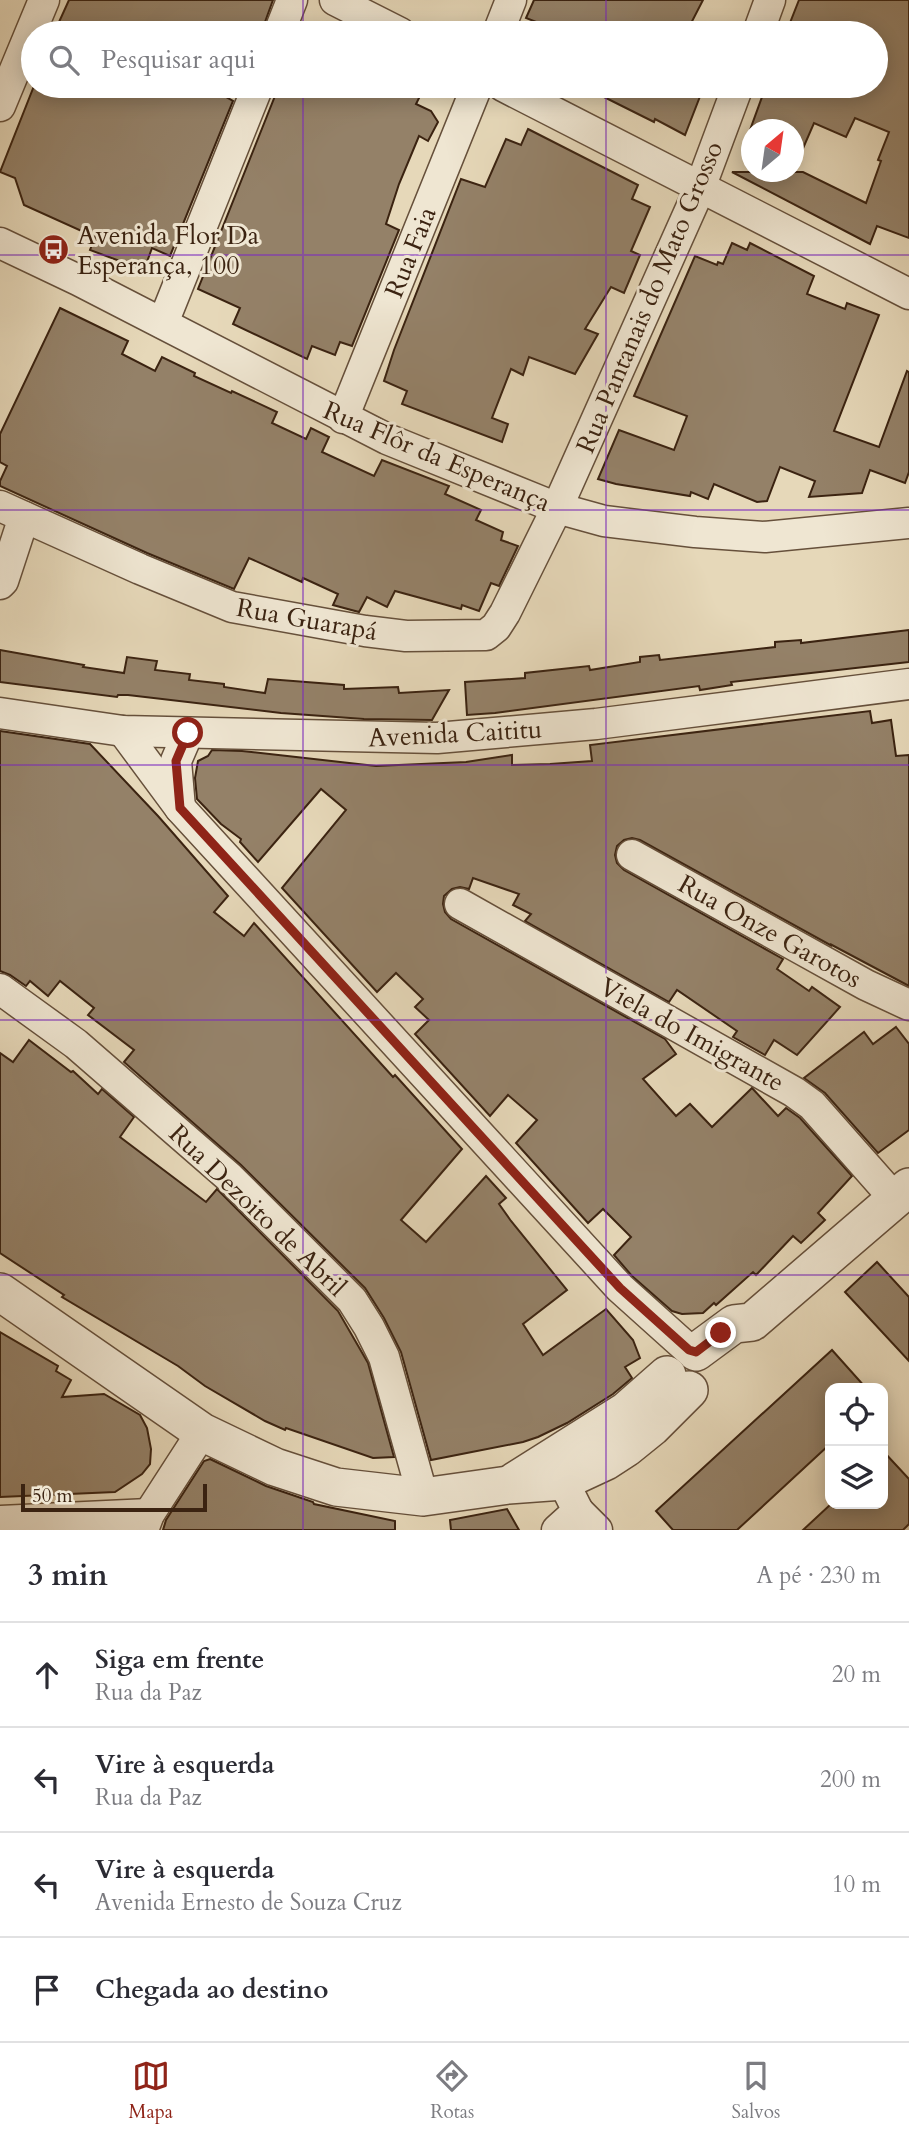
<!DOCTYPE html>
<html lang="pt">
<head>
<meta charset="utf-8">
<style>
	:root { --surface:#fff; --page:#f7f7f7; --text:#2b2b33; --muted:#7c7c81; --line:#e1e1e2; --accent:#8f2418 }
	body { margin:0; font-family:Cardo,serif; background:var(--page); color:var(--text) }
	.controls { position:absolute; right:21px; bottom:21px; display:grid; overflow:hidden; border-radius:14px; box-shadow:0 4px 18px #0003 }
	.controls button { width:63px; height:63px; display:grid; place-items:center; padding:0; border:0; border-bottom:2px solid var(--line); background:var(--surface); color:var(--text); font:35px sans-serif }
	.compass { position:absolute; left:741px; top:119px; width:63px; height:63px; border-radius:50%; background:var(--surface); box-shadow:0 4px 18px #0003; rotate:29deg }
	.scale { position:absolute; left:21px; bottom:18px; width:186px; box-sizing:border-box; padding-left:7px; border:4px solid #3b2311; border-top:0; font-size:19px; line-height:24px; white-space:nowrap; color:#3b2311; -webkit-text-stroke:5px #efe6d2; paint-order:stroke }
	.stop { position:absolute; width:21px; height:21px; margin:-16px; border:5px solid #8f2418; border-radius:50%; background:#fff }
	.stop.end { background:#8f2418; border-color:#fff; box-shadow:0 2px 7px #0008 }
	.list { margin:0; padding:0; list-style:none }
	h2 { display:flex; justify-content:space-between; align-items:center; height:91px; margin:0; padding:0 28px; font-size:30px }
	h2 small { font-size:23px; font-weight:400; color:var(--muted) }
	.list li { display:grid; grid-template-columns:46px 1fr auto; gap:21px; align-items:center; box-sizing:border-box; height:105px; padding:0 28px; border-top:2px solid var(--line) }
	.list b { display:block; font-size:26px; white-space:nowrap }
	.list p { margin:0; font-size:23px; white-space:nowrap; color:var(--muted) }
	.list em { font-size:23px; font-style:normal; color:var(--muted) }
	.icon { flex:none; width:38px; height:38px; fill:none; stroke:currentColor; stroke-width:2; stroke-linecap:round; stroke-linejoin:round }
	.map { position:relative; flex:none; width:909px; height:1530px; overflow:hidden }
	.search { position:absolute; background:var(--surface); box-shadow:0 4px 18px #0003; left:21px; right:21px; top:21px; height:77px; display:flex; align-items:center; gap:18px; box-sizing:border-box; padding:0 24px; border-radius:38px; color:var(--muted); font-size:26px }
	.sheet { height:511px; background:var(--surface) }
	nav { display:flex; justify-content:space-around; align-items:center; box-sizing:border-box; height:98px; border-top:2px solid var(--line); background:var(--surface); font-size:19px; color:var(--muted) }
	nav a { display:grid; justify-items:center; gap:4px }
	nav .on { color:var(--accent) }
	.map>svg:first-child { display:block }
</style>
</head>
<body>
<div class="map">
<svg width="909" height="1530" viewBox="0 0 909 1530">
	<rect width="100%" height="100%" fill="#e6d8b9"/>
	<filter id="stains"><feTurbulence type="fractalNoise" baseFrequency=".00286" numOctaves="4"/><feColorMatrix values="0 0 0 0 .2 0 0 0 0 .09 0 0 0 0 .02 0 0 0 .5 -.17"/></filter>
	<radialGradient id="worn" r=".72"><stop offset=".6" stop-color="#630" stop-opacity="0"/><stop offset="1" stop-color="#630" stop-opacity=".3"/></radialGradient>
	<!-- building -->
	<g fill="#948168" stroke="#3b2311" stroke-width="2">
		<path d="M69,0h204l-12,33h-207z"/>
		<path d="M534,0h169l-17,33h-122l-38,-15z"/>
		<path d="M799,0h110v238l-32,-12 -7,18 -138,-72h71l63,31 15,-42 -3,-1 11,-28 -34,-14 -9,19 -32,-14 -20,46v-39h-44l16,-44h110v-53h-90z"/>
		<path d="M34,86h190l-3,8 12,7 -63,155 -18,-8 -8,22 -54,-20 5,-13 -71,-32 -9,-27 -15,-6z"/>
		<path d="M279,86h146l-9,18 15,7 7,11 -10,19 -9,-5 -20,48 -13,40 13,6 -47,116 -12,-4 -5,13 -23,-9 -5,13 -74,-35 7,-16 -42,-19z"/>
		<path d="M582,86h122l-19,49 -30,-16 -1,3z"/>
		<path d="M528,129l110,56 -6,14 18,8 -19,44 9,4 -16,38 -13,-6 -26,42 13,5 -23,40 -46,-17 -6,18 -12,-6 -19,49 16,6 -6,18 -100,-38 5,-13 -23,-10 10,-31 67,-171 24,8 21,-48 15,6z"/>
		<path d="M732,243l15,7 3,-7 64,33 -7,18 38,15 2,-6 32,12 -45,116 45,16 28,-76 2,1v100l-4,11 -35,-13 -8,23 -53,4 6,-16 -35,-14 -13,34 -10,1 -43,-18 -6,15 -17,-7 -1,4 -74,-12 -18,-5 21,-49 55,20 13,-34 -53,-20 61,-140 22,9 1,-3 5,2z"/>
		<path d="M60,308l68,33 -6,13 33,17 7,-14 33,16 -1,3 37,17 1,-2 45,21 -5,11 34,16 5,-11 18,9 -7,15 52,24 8,-16 67,26 -4,8 36,16 -5,10 27,12 -2,8 17,6 -19,40 -8,-3 -12,28 -17,-6 -1,4 -66,-18 -8,16 -20,-10 -8,15 -26,-7 5,-11 -35,-16 -1,4 -53,-24 -15,31 -87,-36 -147,-67v-5l7,-15 -7,-4v-28z"/>
		<path d="M909,630v32l-178,20 1,3 -32,5 -1,-4 -204,27 -28,2 -2,-33 60,-4v-5l64,-7 1,4 50,-8v-5l19,-2 1,5 115,-13v-5l26,-2v3z"/>
		<path d="M0,650l84,15 -1,2 41,6 3,-16 30,4 -2,9 35,4 -1,6 35,4v3l41,6 3,-14 76,6v4l54,-2 1,6 50,-3 -17,30 -68,-1 -83,-6 -153,-18h-10l-1,2 -117,-15z"/>
		<path d="M870,711l2,12 19,-3 5,36 13,-1v231l-79,-42 2,2 -192,-106 -8,-2 -8,2 -7,6 -2,9 2,8 7,7 159,89 -6,10 32,22 3,-4 28,20 -43,48 -23,-15 -9,15 -32,-18 4,-6 -60,-41 -8,12 -144,-81 6,-7 -18,-9 6,-11 -46,-16 -4,11 -9,-2 -8,2 -8,7 -1,8 2,8 6,7 214,120 11,15 -33,25 33,37 14,-12 22,23 40,-39 26,28 8,-8 14,10 52,58 -34,37 7,7 -24,23 -8,-7 -37,39 -3,-3 -37,33 -2,-2 -11,10 -21,1 -10,-3 -40,-35 -18,-21 17,-18 -28,-28 -15,14 -72,-80 21,-23 -29,-25 -18,21 -75,-82 14,-14 -14,-13 8,-8 -27,-26 -19,19 -95,-104 64,-78 -25,-21 -63,73 -18,-20 1,-3 -20,-15 -24,-25 -2,-21 3,-17 10,-5 4,-6 30,1 134,15 90,-4 46,-7v10l38,-1 42,-3 -2,-16z"/>
		<path d="M0,731l90,13 68,72 70,80 -14,16 30,24 10,-13 139,154 2,-2 67,74 -61,71 25,22 60,-66 20,22 -7,6 12,17 56,69 -44,34 20,31 63,-46 27,31 7,18 -15,9 7,11 -19,16 -46,29 -29,14 -15,5 -92,18 -30,-108 -17,-34 -19,-30 -124,-123 -117,-103 10,-12 -46,-35 6,-7 -34,-27 -12,15 -18,-15 -4,5 -16,-11 -10,-4z"/>
		<path d="M896,1027l13,17v86l-31,23 -53,-60 -21,-15 60,-46 9,12z"/>
		<path d="M29,1040l42,32 2,-1 25,23 4,-5 32,28 -14,20 86,65 11,-13 121,122 30,52 26,94 -21,1 -87,-30 -1,2 -20,-9 -60,-35 -27,-20 -116,-69 2,-2 -64,-42v-200l13,9z"/>
		<path d="M877,1262l32,35v64l-64,-69z"/>
		<path d="M0,1332l58,34 -2,5 15,9 -9,17 42,-3 36,21 7,13 4,21 -1,15 -8,10 -27,18 -115,5z"/>
		<path d="M832,1350l34,38h-36v56l-93,86h-64l-17,-19z"/>
		<path d="M883,1451l26,28v45l-6,6h-100l28,-26h52z"/>
		<path d="M210,1459l56,27 47,16 1,2 81,17v9h-232l3,-10 38,-59z"/>
		<path d="M507,1509l12,21h-68l-1,-10z"/>
	</g>
	<g fill="none" stroke-linecap="round" stroke-linejoin="round">
		<defs>
			<g id="minor">
				<path d="M335,0l65,33"/>
				<path d="M279,33l13,-33"/>
				<path d="M498,33l13,-33"/>
				<path d="M758,33l12,-33"/>
				<path d="M503,86l406,208"/>
				<path d="M0,106l44,-106"/>
				<path d="M0,243l78,37 309,159 170,69 47,13 91,11 70,5 144,-14"/>
				<path d="M163,323l95,-237"/>
				<path d="M343,418l134,-332"/>
				<path d="M0,506l140,63 92,38 133,24 41,5 80,-1 10,-8 9,-14 52,-105 143,-320 38,-102"/>
				<path d="M0,584l3,-3 21,-64"/>
				<path d="M0,713l123,18 314,7 159,-14 313,-40"/>
				<path d="M123,731l57,77 440,480 69,62"/>
				<path d="M180,808l-4,-47 12,-28"/>
				<path d="M632,855l234,130 43,20"/>
				<path d="M460,904l334,188 18,13 83,94"/>
				<path d="M0,989l76,55 153,133 123,123 17,27 15,30 39,140"/>
				<path d="M578,1511l19,19"/>
				<path d="M0,1521l149,-7"/>
				<path d="M143,1530l6,-16 53,-82"/>
				<path d="M557,1530l21,-19 -15,-30 -6,-21"/>
			</g>
			<g id="tertiary">
				<path d="M0,1292l202,140 73,35 61,20 87,10 85,-12 55,-4 43,-20 20,-13 26,-21 37,-37"/>
				<path d="M696,1352l38,-28 18,-2 157,-135"/>
				<path d="M515,1481l111,-70 41,-36"/>
			</g>
		</defs>
		<!-- minor casing -->
		<use href="#minor" stroke="#66503b" stroke-width="33"/>
		<!-- tertiary casing -->
		<use href="#tertiary" stroke="#66503b" stroke-width="40"/>
		<!-- minor -->
		<use href="#minor" stroke="#efe6d2" stroke-width="30"/>
		<!-- tertiary -->
		<use href="#tertiary" stroke="#efe6d2" stroke-width="37"/>
	</g>
	<g fill="none" stroke-linecap="round" stroke-linejoin="round">
		<!-- route -->
		<path stroke="#8f2418" stroke-width="9" d="M188,733l-12,28 4,47 440,480 69,62 7,2 25,-19"/>
	</g>
	<!-- grid -->
	<path fill="none" stroke="#7b2cbf" stroke-width="2" stroke-opacity="0.55" d="M303,0v33M606,0v33M303,86v1444M606,86v1444M0,255h909M0,510h909M0,765h909M0,1020h909M0,1275h909"/>
	<!-- icons -->
	<defs>
		<symbol id="bus-disc" viewBox="-11 -11 22 22"><circle r="9.5" fill="#8f2418" stroke="#efe6d2"/><path d="M-5-6H5V4H4V6H2V4H-2V6H-4V4H-5ZM-3.5-4V0h7V-4ZM-3.5 1.2v1.5H-2V1.2ZM2 1.2v1.5H3.5V1.2Z" fill="#fff"/></symbol>
	</defs>
	<g fill-rule="evenodd">
		<use href="#bus-disc" x="36" y="232" width="35" height="35"/>
	</g>
	<g text-anchor="middle" stroke-width="6" stroke-linejoin="round" paint-order="stroke">
		<!-- poi labels -->
		<g font-size="26" fill="#3b2311" stroke="#efe6d2" text-anchor="start">
			<text x="77" y="244">Avenida Flor Da<tspan x="77" dy="30">Esperança, 100</tspan></text>
		</g>
		<!-- street labels -->
		<g font-size="26" fill="#3b2311" stroke="#efe6d2">
			<text transform="translate(410 252) rotate(-68)" y="9">Rua Faia</text>
			<text transform="translate(649 297) rotate(-67)" y="9">Rua Pantanais do Mato Grosso</text>
			<text transform="translate(437 456) rotate(23)" y="9">Rua Flôr da Esperança</text>
			<text transform="translate(307 619) rotate(10)" y="9">Rua Guarapá</text>
			<text transform="translate(455 733) rotate(-3)" y="9">Avenida Caititu</text>
			<text transform="translate(770 931) rotate(29)" y="9">Rua Onze Garotos</text>
			<text transform="translate(692 1034) rotate(29)" y="9">Viela do Imigrante</text>
			<text transform="translate(258 1210) rotate(44)" y="9">Rua Dezoito de Abril</text>
		</g>
	</g>
	<rect width="100%" height="100%" filter="url(#stains)"/>
	<rect width="100%" height="100%" fill="url(#worn)"/>
</svg>
<div class="controls">
<button><svg class="icon" aria-label="locate" viewBox="0 0 24 24"><circle cx="12" cy="12" r="6"/><path d="M12 2v4M12 18v4M2 12h4M18 12h4"/></svg></button>
<button><svg class="icon" aria-label="layers" viewBox="0 0 24 24"><path d="M12 4l9 5-9 5-9-5zM3 14l9 5 9-5"/></svg></button>
</div>
<svg class="compass" viewBox="-18 -18 36 36"><path d="M0-13l5 13h-10z" fill="#e53935"/><path d="M0 13l5-13h-10z" fill="#7c7c81"/></svg>
<div class="scale">50 m</div>
<div class="stop" style="left:188px;top:733px"></div>
<div class="stop end" style="left:721px;top:1333px"></div>
<div class="search"><svg class="icon" aria-label="search" viewBox="0 0 24 24"><circle cx="10" cy="10" r="6"/><path d="M15 15l6 6"/></svg>Pesquisar aqui</div>
</div>
<section class="sheet">
<h2>3 min<small>A pé · 230 m</small></h2>
<ul class="list">
<li><svg class="icon" aria-label="ahead" viewBox="0 0 24 24"><path d="M12 20V5M6 11l6-6 6 6"/></svg><div><b>Siga em frente</b><p>Rua da Paz</p></div><em>20 m</em></li>
<li><svg class="icon" aria-label="left" viewBox="0 0 24 24"><path d="M17 20v-9H6M10 6l-5 5 5 5"/></svg><div><b>Vire à esquerda</b><p>Rua da Paz</p></div><em>200 m</em></li>
<li><svg class="icon" aria-label="left" viewBox="0 0 24 24"><path d="M17 20v-9H6M10 6l-5 5 5 5"/></svg><div><b>Vire à esquerda</b><p>Avenida Ernesto de Souza Cruz</p></div><em>10 m</em></li>
<li><svg class="icon" aria-label="arrive" viewBox="0 0 24 24"><path d="M6 21V4h12l-3 4 3 4H6"/></svg><div><b>Chegada ao destino</b></div></li>
</ul>
</section>
<nav>
<a class="on"><svg class="icon" aria-label="map" viewBox="0 0 24 24"><path d="M3 6l6-2 6 2 6-2v14l-6 2-6-2-6 2zM9 4v14M15 6v14"/></svg>Mapa</a>
<a><svg class="icon" aria-label="directions" viewBox="0 0 24 24"><path d="M12 3l9 9-9 9-9-9zM9 14v-3h6M13 9l2 2-2 2"/></svg>Rotas</a>
<a><svg class="icon" aria-label="saved" viewBox="0 0 24 24"><path d="M7 4h10v16l-5-4-5 4z"/></svg>Salvos</a>
</nav>
</body>
</html>
